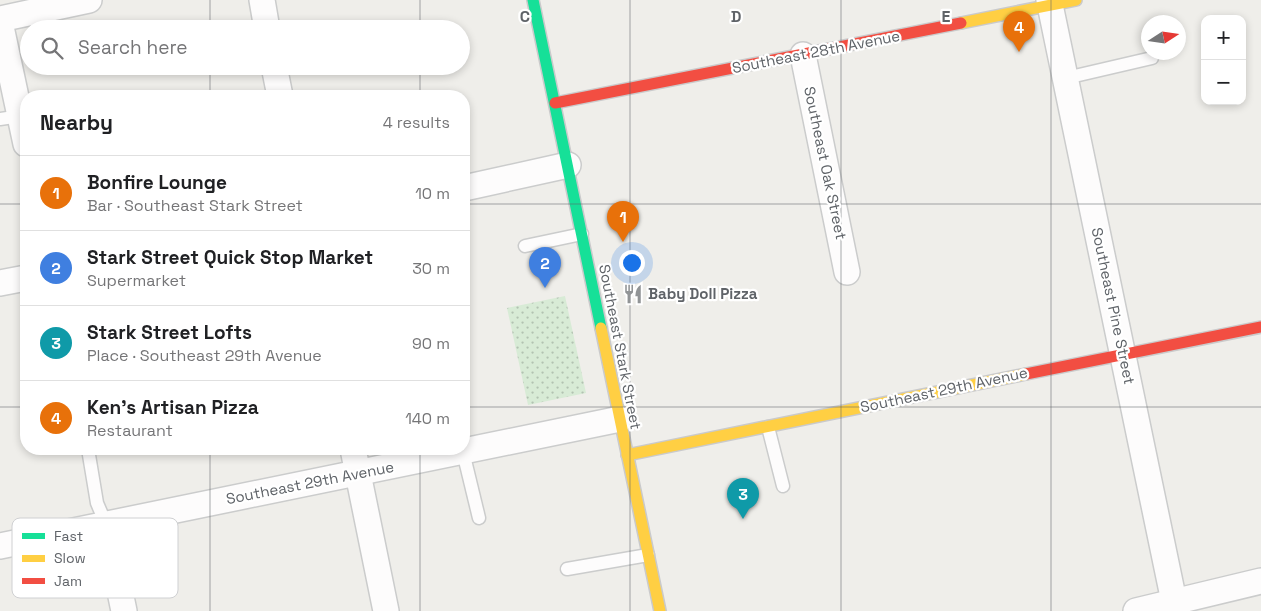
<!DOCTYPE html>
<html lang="en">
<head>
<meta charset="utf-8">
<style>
	:root { --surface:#fff; --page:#f6f6f6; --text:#202124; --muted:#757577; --line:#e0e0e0; --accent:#919496 }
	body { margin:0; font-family:"Space Grotesk",sans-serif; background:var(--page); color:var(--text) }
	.controls { position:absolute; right:15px; top:15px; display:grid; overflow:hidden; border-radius:10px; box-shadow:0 2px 8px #0003 }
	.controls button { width:45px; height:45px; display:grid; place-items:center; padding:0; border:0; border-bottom:1px solid var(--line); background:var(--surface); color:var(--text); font:25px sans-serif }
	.compass { position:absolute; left:1141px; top:15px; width:45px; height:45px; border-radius:50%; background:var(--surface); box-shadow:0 2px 8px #0003; rotate:78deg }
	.you { position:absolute; left:631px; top:262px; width:18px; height:18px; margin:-12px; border:4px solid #fff; border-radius:50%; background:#1a73e8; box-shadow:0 0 0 8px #1a73e833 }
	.badge { display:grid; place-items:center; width:32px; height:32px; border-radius:50%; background:var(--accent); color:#fff; font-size:16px; font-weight:700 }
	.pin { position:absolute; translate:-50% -41px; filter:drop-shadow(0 1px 2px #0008) }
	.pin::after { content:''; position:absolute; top:26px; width:18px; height:15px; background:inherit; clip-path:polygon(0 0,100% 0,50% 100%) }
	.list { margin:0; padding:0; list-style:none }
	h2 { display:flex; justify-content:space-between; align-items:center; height:65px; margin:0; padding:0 20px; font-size:21px }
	h2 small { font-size:16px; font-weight:400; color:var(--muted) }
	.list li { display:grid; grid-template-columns:32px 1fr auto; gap:15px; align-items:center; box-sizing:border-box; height:75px; padding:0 20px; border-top:1px solid var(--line) }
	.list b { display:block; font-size:19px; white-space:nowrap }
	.list p { margin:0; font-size:16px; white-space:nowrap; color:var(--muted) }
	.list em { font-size:16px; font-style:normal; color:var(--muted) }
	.icon { flex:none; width:28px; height:28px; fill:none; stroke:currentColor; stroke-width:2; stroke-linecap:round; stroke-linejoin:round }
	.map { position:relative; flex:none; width:1261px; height:611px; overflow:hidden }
	.search { position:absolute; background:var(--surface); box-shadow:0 2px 8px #0003; left:20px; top:20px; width:450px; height:55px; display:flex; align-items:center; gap:12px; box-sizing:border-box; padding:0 18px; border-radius:28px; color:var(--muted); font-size:19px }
	.panel { position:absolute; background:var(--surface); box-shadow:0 2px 8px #0003; left:20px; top:90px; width:450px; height:365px; border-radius:20px }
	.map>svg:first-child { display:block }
</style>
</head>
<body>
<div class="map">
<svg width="1261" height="611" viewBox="0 0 1261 611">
	<defs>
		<pattern id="grass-dots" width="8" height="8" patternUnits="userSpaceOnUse" patternTransform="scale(1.25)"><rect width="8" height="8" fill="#d8ebd6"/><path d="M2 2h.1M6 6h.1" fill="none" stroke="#b2c2b1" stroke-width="1.8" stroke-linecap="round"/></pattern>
	</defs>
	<rect width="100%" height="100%" fill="#efeeea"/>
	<!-- grass -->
	<path fill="url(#grass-dots)" d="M565,296l21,97 -58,12 -21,-97z"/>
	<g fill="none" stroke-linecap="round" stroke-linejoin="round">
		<defs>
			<g id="lane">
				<path d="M1066,78l86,-20"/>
				<path d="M0,119l20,-3"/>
				<path d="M525,246l57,-12"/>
				<path d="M768,427l15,59"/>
				<path d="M88,449l9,54 9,21"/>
				<path d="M463,452l16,66"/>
				<path d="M567,569l81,-14"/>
			</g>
			<g id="street">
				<path d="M262,0l5,29"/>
				<path d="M1049,0l127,611"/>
				<path d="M0,19l89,-19"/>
				<path d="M0,22l26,122"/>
				<path d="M803,55l44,217"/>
				<path d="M274,66l6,30"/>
				<path d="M464,188l104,-23"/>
				<path d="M0,283l26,-5"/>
				<path d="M353,449l33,162"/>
				<path d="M106,524l18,87"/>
				<path d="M0,546l620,-127"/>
				<path d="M1136,611l125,-30"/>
			</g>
			<path id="fast" d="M533,0l68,328"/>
			<g id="slow">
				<path d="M961,23l115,-23"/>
				<path d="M601,328l59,283"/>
				<path d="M627,455l399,-81"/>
			</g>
			<g id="jam">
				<path d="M555,103l406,-80"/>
				<path d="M1026,374l235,-47"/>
			</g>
		</defs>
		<!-- lane casing -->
		<use href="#lane" stroke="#cbcccc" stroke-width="15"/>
		<!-- street casing -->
		<use href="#street" stroke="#cbcccc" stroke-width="28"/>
		<!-- fast casing -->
		<use href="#fast" stroke="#cacacb" stroke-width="14"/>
		<!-- slow casing -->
		<use href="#slow" stroke="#cacacb" stroke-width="14"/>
		<!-- jam casing -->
		<use href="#jam" stroke="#cacacb" stroke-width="14"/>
		<!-- lane -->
		<use href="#lane" stroke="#fdfcfc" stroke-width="12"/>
		<!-- street -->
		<use href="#street" stroke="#fdfcfc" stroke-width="25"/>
		<!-- fast -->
		<use href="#fast" stroke="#16e098" stroke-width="11"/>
		<!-- slow -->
		<use href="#slow" stroke="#ffcf43" stroke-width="11"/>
		<!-- jam -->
		<use href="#jam" stroke="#f24e42" stroke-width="11"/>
	</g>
	<!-- grid -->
	<path fill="none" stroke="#5f6368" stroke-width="1" stroke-opacity="0.55" d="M210,0v29M420,0v29M630,0v611M841,0v611M1051,0v611M210,66v30M420,66v30M0,204h26M464,204h797M0,407h26M464,407h797M210,449v162M420,449v162"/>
	<!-- icons -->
	<defs>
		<symbol id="restaurant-bare" viewBox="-9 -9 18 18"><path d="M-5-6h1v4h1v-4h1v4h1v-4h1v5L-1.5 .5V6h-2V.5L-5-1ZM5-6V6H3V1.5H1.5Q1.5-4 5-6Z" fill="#919496" stroke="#fff" stroke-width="2.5" paint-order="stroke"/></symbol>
	</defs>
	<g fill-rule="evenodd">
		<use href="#restaurant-bare" x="619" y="280" width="28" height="28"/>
	</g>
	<g text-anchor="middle" stroke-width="4.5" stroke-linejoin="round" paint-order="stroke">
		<!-- street labels -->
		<g font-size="15" fill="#5f6368" stroke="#fff">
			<text transform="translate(816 52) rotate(-11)" y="5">Southeast 28th Avenue</text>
			<text transform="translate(825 163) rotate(78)" y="5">Southeast Oak Street</text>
			<text transform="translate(1113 306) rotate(78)" y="5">Southeast Pine Street</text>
			<text transform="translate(620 347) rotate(79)" y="5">Southeast Stark Street</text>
			<text transform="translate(944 390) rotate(-12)" y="5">Southeast 29th Avenue</text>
			<text transform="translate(310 483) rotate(-11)" y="5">Southeast 29th Avenue</text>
		</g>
		<!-- poi labels -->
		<g font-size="15" font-weight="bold" fill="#5f6368" stroke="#fff" text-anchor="start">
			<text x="648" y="299">Baby Doll Pizza</text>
		</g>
	</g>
	<!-- legend -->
	<rect x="12" y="518" width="166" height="80" rx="8" fill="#fff" stroke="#cfd0d2" stroke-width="1"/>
	<rect x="22" y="533" width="23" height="6" fill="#16e098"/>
	<rect x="22" y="555" width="23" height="7" fill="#ffcf43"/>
	<rect x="22" y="578" width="23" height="6" fill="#f24e42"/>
	<g font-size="14" fill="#5f6368">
		<text x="54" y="541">Fast</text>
		<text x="54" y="563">Slow</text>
		<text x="54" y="586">Jam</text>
	</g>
	<g font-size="16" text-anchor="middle" font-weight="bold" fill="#5f6368" stroke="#fff" stroke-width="4.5" stroke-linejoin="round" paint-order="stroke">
		<text x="525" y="22">C</text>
		<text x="736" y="22">D</text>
		<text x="946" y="22">E</text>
	</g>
</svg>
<div class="controls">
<button>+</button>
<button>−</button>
</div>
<svg class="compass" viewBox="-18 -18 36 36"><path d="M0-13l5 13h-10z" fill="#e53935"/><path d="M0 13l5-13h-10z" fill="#757577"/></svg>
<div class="you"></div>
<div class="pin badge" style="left:623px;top:242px;background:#e8710a">1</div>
<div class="pin badge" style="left:545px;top:288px;background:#3f7fe0">2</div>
<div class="pin badge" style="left:743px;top:519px;background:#0f9aa8">3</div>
<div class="pin badge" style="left:1019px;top:52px;background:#e8710a">4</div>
<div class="search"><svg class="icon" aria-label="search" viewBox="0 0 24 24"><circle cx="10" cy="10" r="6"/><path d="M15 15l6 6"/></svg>Search here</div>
<section class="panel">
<h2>Nearby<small>4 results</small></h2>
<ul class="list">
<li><span class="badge" style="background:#e8710a">1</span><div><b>Bonfire Lounge</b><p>Bar · Southeast Stark Street</p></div><em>10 m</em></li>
<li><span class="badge" style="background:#3f7fe0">2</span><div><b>Stark Street Quick Stop Market</b><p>Supermarket</p></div><em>30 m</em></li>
<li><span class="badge" style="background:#0f9aa8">3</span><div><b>Stark Street Lofts</b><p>Place · Southeast 29th Avenue</p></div><em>90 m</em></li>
<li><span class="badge" style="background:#e8710a">4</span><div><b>Ken's Artisan Pizza</b><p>Restaurant</p></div><em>140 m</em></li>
</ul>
</section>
</div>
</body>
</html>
